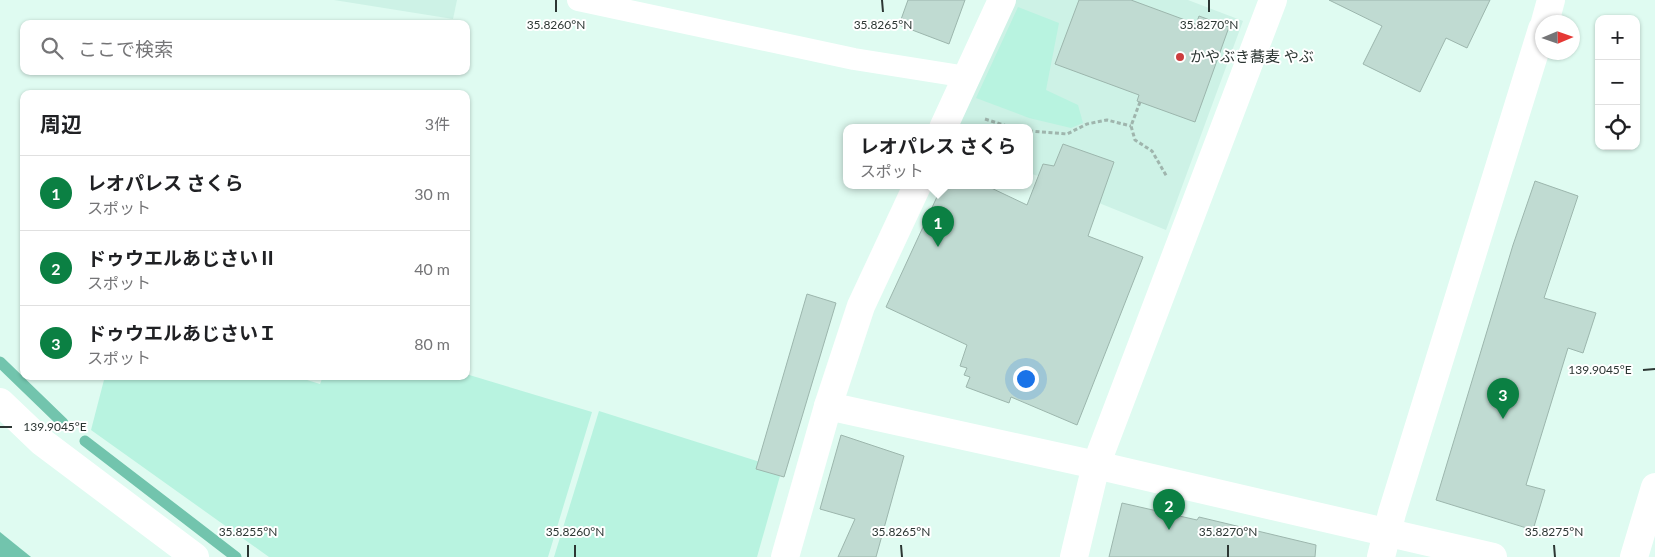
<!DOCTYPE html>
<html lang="ja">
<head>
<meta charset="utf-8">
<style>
	:root { --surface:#fff; --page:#f6f6f6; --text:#202124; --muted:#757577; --line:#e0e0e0; --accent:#0b8043 }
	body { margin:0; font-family:Lato,"Noto Sans JP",sans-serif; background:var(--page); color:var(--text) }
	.controls { position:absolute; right:15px; top:15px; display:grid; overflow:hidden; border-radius:10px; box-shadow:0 1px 4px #0004 }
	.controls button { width:45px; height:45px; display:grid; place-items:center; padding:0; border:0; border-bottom:1px solid var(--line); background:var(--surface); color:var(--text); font:25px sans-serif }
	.compass { position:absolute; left:1535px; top:15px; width:45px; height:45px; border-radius:50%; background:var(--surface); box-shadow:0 1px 4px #0004; rotate:88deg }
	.you { position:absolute; left:1025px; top:378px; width:18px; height:18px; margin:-12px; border:4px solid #fff; border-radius:50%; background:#1a73e8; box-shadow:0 0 0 8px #1a73e833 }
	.badge { display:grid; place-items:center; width:32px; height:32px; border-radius:50%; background:var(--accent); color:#fff; font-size:16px; font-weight:700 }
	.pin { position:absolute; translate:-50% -41px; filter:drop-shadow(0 1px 2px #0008) }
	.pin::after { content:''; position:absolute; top:26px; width:18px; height:15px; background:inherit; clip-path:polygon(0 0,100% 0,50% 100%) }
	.popup { position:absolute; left:843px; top:124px; width:190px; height:65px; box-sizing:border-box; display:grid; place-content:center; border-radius:10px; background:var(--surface); filter:drop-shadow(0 1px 4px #0005); font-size:16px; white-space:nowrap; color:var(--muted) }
	.popup b { font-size:19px; color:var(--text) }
	.popup::after { content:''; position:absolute; left:50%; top:100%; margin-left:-10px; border:10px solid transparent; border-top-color:var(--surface) }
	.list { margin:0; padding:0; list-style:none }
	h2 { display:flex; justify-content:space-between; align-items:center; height:65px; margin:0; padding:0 20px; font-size:21px }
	h2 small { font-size:16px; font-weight:400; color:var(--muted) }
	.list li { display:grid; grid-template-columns:32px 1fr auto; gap:15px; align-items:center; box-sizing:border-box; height:75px; padding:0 20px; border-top:1px solid var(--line) }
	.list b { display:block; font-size:19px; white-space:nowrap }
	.list p { margin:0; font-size:16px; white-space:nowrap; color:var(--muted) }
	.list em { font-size:16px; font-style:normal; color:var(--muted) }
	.icon { flex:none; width:28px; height:28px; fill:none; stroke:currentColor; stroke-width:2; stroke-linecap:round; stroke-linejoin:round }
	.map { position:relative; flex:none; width:1655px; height:557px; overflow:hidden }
	.search { position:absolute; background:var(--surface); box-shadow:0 1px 4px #0004; left:20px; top:20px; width:450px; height:55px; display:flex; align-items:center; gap:12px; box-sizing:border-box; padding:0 18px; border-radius:10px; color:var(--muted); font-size:19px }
	.panel { position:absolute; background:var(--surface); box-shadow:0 1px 4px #0004; left:20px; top:90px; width:450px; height:290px; border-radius:10px }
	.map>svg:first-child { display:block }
</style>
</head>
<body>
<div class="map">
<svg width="1655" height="557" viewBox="0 0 1655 557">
	<rect width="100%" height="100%" fill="#dffbf1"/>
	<!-- built -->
	<g fill="#cdf2e6">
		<path d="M334,0h123l-4,19z"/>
		<path d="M1015,0h173l55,21 -77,209 -67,-27 -36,-59 -9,22 -16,10 -9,-3v-45h-72z"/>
	</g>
	<!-- green -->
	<g fill="#b8f3e0">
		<path d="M1018,7l41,16 -13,67 32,15 5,18 -12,5 -42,-10 -53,-20z"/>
		<path d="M466,374l126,38 -44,145h-279l-178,-127 14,-54h189l26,8 3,-8h143z"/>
		<path d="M599,411l183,58 -25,88h-203z"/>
	</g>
	<!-- water -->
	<path fill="#72c4ad" d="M0,532l31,25h-31z"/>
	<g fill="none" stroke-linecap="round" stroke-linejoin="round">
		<!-- stream -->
		<g stroke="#72c4ad" stroke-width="11">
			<path d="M0,362l63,61"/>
			<path d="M85,441l151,116"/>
		</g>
	</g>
	<!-- building -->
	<g fill="#c0dbd2" stroke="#9cb6ad">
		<path d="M908,0h57l-16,44 -50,-19z"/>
		<path d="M1079,0h52l65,24 3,-8 30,11 -34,95 -58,-21 2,-6 -84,-31z"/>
		<path d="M1329,0h161l-23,48 -21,-10 -26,54 -57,-28 19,-38z"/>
		<path d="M1063,144l51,18 -26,74 55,21 -66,168 -66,-28 -2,6 -43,-16 4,-10 -6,-2 3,-7 -7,-2 7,-21 -81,-38 56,-121h45l40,19 16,-41 11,2z"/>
		<path d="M1535,181l43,15 -34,102 52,15 -13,40 -15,-5 -42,137 19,5 -12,40 -97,-30 77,-255z"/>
		<path d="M807,294l29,9 -52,174 -28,-8z"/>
		<path d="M841,435l63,21 -28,101h-38l17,-38 -35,-10z"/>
		<path d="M1122,503l75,17 2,-3 117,28 -1,12h-206z"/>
	</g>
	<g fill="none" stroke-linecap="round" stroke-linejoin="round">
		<!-- path -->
		<g stroke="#9fb5ad" stroke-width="3" stroke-dasharray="4 2.5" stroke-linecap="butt">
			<path d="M1140,102l-9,24 4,14 17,11 15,26"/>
			<path d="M985,119l28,9"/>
			<path d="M1029,131l38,3 20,-10 20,-4 24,6"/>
		</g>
		<!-- lane -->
		<path stroke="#fff" stroke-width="22" d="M578,0l276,59 113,18"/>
		<!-- street -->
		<g stroke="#fff" stroke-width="28">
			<path d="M1545,22l6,-22"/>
			<path d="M943,128l59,-128"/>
			<path d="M0,402l42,40 153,115"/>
			<path d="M828,406l268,59 397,92"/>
			<path d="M785,557l43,-151 33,-100 56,-120"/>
			<path d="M1074,557l22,-92 177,-465"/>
			<path d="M1381,557l11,-44 150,-484"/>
			<path d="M1634,557l21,-70"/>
		</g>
	</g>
	<!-- ticks -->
	<path fill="none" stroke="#2c3633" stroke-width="2" d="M556,0v12M882,0l1,12M1209,0v12M1643,370l12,-1M0,427h12M248,545v12M575,545v12M901,545l1,12M1228,545v12M1554,545l1,12"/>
	<!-- markers -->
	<circle fill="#cc3d3e" stroke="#fff" stroke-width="2" cx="1180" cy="57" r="5"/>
	<g text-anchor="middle" stroke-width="4" stroke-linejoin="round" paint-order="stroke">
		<!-- poi labels -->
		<g font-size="15" fill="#2c3633" stroke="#fff" text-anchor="start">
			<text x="1190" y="62">かやぶき蕎麦 やぶ</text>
		</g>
	</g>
	<g font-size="12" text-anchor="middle" fill="#2c3633" stroke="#fff" stroke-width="4" stroke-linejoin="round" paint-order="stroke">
		<text x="556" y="29">35.8260°N</text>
		<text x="883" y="29">35.8265°N</text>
		<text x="1209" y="29">35.8270°N</text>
		<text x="1600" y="374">139.9045°E</text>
		<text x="55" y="431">139.9045°E</text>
		<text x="248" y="536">35.8255°N</text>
		<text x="575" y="536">35.8260°N</text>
		<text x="901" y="536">35.8265°N</text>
		<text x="1228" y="536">35.8270°N</text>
		<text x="1554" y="536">35.8275°N</text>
	</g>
</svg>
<div class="controls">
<button>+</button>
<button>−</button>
<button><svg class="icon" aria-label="locate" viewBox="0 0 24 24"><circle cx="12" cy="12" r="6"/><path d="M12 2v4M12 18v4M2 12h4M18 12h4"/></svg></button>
</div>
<svg class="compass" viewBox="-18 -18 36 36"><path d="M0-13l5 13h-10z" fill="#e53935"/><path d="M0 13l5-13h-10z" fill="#757577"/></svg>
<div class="you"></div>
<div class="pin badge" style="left:938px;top:247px">1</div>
<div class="popup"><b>レオパレス さくら</b>スポット</div>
<div class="pin badge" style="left:1169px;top:530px">2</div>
<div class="pin badge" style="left:1503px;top:419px">3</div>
<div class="search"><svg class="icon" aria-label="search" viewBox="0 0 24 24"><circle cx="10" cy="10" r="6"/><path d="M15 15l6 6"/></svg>ここで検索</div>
<section class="panel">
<h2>周辺<small>3件</small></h2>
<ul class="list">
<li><span class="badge">1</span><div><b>レオパレス さくら</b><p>スポット</p></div><em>30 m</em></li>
<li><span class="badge">2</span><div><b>ドゥウエルあじさいⅡ</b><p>スポット</p></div><em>40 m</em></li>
<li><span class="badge">3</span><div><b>ドゥウエルあじさいＩ</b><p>スポット</p></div><em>80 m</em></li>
</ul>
</section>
</div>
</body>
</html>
